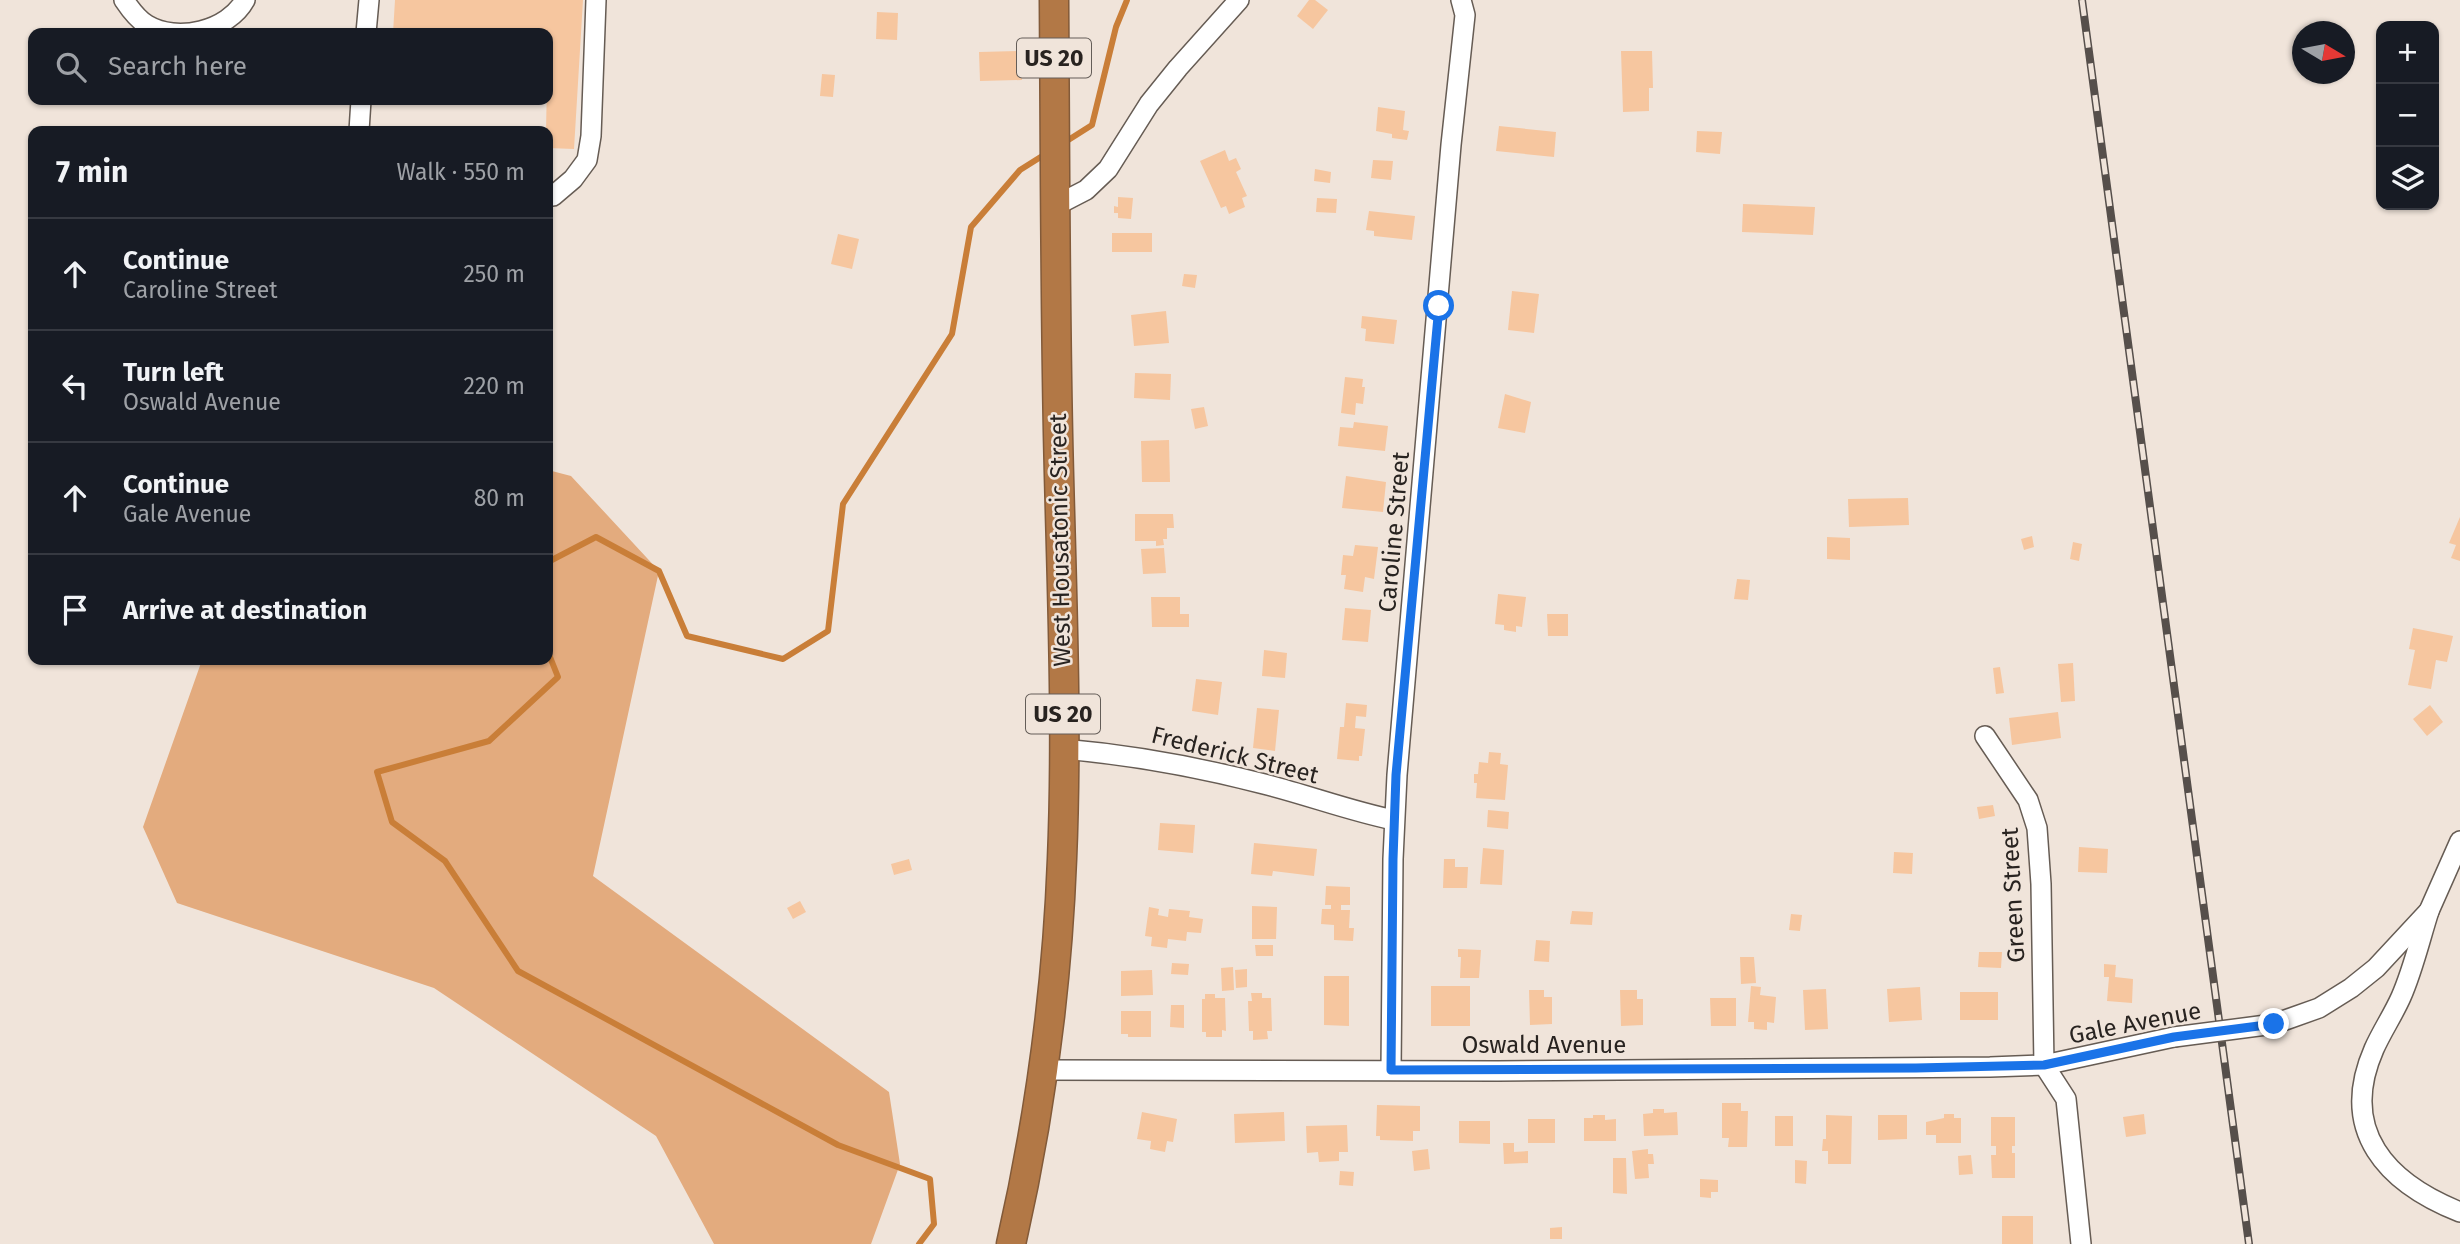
<!DOCTYPE html>
<html lang="en">
<head>
<meta charset="utf-8">
<style>
	:root { --surface:#171b24; --page:#242831; --text:#f1f3f6; --muted:#9ea1a6; --line:#363941 }
	body { margin:0; font-family:"Fira Sans",sans-serif; background:var(--page); color:var(--text) }
	.controls { position:absolute; right:21px; top:21px; display:grid; overflow:hidden; border-radius:14px; box-shadow:0 2px 5px #0004 }
	.controls button { width:63px; height:63px; display:grid; place-items:center; padding:0; border:0; border-bottom:2px solid var(--line); background:var(--surface); color:var(--text); font:35px sans-serif }
	.compass { position:absolute; left:2292px; top:21px; width:63px; height:63px; border-radius:50%; background:var(--surface); box-shadow:0 2px 5px #0004; rotate:100deg }
	.stop { position:absolute; width:21px; height:21px; margin:-16px; border:5px solid #1a73e8; border-radius:50%; background:#fff }
	.stop.end { background:#1a73e8; border-color:#fff; box-shadow:0 2px 7px #0008 }
	.list { margin:0; padding:0; list-style:none }
	h2 { display:flex; justify-content:space-between; align-items:center; height:91px; margin:0; padding:0 28px; font-size:30px }
	h2 small { font-size:23px; font-weight:400; color:var(--muted) }
	.list li { display:grid; grid-template-columns:46px 1fr auto; gap:21px; align-items:center; box-sizing:border-box; height:112px; padding:0 28px; border-top:2px solid var(--line) }
	.list b { display:block; font-size:26px; white-space:nowrap }
	.list p { margin:0; font-size:23px; white-space:nowrap; color:var(--muted) }
	.list em { font-size:23px; font-style:normal; color:var(--muted) }
	.icon { flex:none; width:38px; height:38px; fill:none; stroke:currentColor; stroke-width:2; stroke-linecap:round; stroke-linejoin:round }
	.map { position:relative; flex:none; width:2460px; height:1244px; overflow:hidden }
	.search { position:absolute; background:var(--surface); box-shadow:0 2px 5px #0004; left:28px; top:28px; width:525px; height:77px; display:flex; align-items:center; gap:18px; box-sizing:border-box; padding:0 24px; border-radius:14px; color:var(--muted); font-size:26px }
	.panel { position:absolute; background:var(--surface); box-shadow:0 2px 5px #0004; left:28px; top:126px; width:525px; height:539px; border-radius:14px }
	.map>svg:first-child { display:block }
</style>
</head>
<body>
<div class="map">
<svg width="2460" height="1244" viewBox="0 0 2460 1244">
	<rect width="100%" height="100%" fill="#f0e4da"/>
	<!-- green -->
	<path fill="#e3ab7e" d="M548,470l23,6 88,95 -66,305 296,216 11,72 -29,80h-157l-58,-108 -222,-148 -257,-85 -34,-76 59,-167h346z"/>
	<g fill="none" stroke-linecap="round" stroke-linejoin="round">
		<!-- stream -->
		<g stroke="#c97e38" stroke-width="6">
			<path d="M1062,144l30,-19 24,-98 11,-27"/>
			<path d="M548,562l48,-25 63,34 28,65 96,23 45,-28 15,-127 109,-170 19,-107 49,-57 27,-17"/>
			<path d="M548,652l10,25 -69,64 -112,31 15,50 53,39 73,110 320,174 92,34 4,45 -15,20"/>
		</g>
	</g>
	<!-- building -->
	<g fill="#f6c69f">
		<path d="M395,0h188l-9,149 -26,-1v-17h-2l2,-98h-155z"/>
		<path d="M1309,0h6l13,10 -15,19 -16,-13z"/>
		<path d="M877,12l21,1 -1,27 -21,-1z"/>
		<path d="M1021,51l1,29 -42,1 -1,-29z"/>
		<path d="M1621,51h31l1,37h-4v23l-26,1z"/>
		<path d="M822,74l13,1 -2,22 -13,-1z"/>
		<path d="M1378,107l27,4 -2,19 6,1 -2,9 -15,-2v-4l-16,-3z"/>
		<path d="M1499,126l57,6 -2,25 -58,-6z"/>
		<path d="M1697,131l25,1 -2,22 -24,-2z"/>
		<path d="M1225,150l4,11 7,-3 5,11 -5,3 11,24 -5,2 3,9 -16,7 -3,-8 -5,2 -21,-47z"/>
		<path d="M1373,160l20,1 -2,19 -20,-2z"/>
		<path d="M1315,169l16,3 -1,11 -16,-2z"/>
		<path d="M1118,197l15,1 -2,21 -13,-1v-5h-4v-7l4,1z"/>
		<path d="M1317,198l20,1 -1,14 -20,-1z"/>
		<path d="M1743,204l72,3 -2,28 -71,-3z"/>
		<path d="M1369,211l46,5 -3,24 -38,-4v-5l-8,-1z"/>
		<rect x="1112" y="233" width="40" height="19"/>
		<path d="M838,234l21,5 -7,30 -21,-5z"/>
		<path d="M1184,274l13,1 -2,13 -13,-2z"/>
		<path d="M1512,291l27,3 -5,39 -26,-3z"/>
		<path d="M1166,311l3,32 -35,3 -3,-31z"/>
		<path d="M1362,316l35,4 -3,24 -29,-3 1,-12 -5,-1z"/>
		<path d="M1135,373l36,1 -1,26 -36,-2z"/>
		<path d="M1345,377l18,2 -1,8h3l-2,17 -7,-1 -1,12 -14,-2z"/>
		<path d="M1505,394l26,8 -6,31 -27,-5z"/>
		<path d="M1204,407l4,19 -13,3 -4,-20z"/>
		<path d="M1354,422l34,4 -3,25 -47,-5 2,-19 13,1z"/>
		<path d="M1169,440l1,42h-28l-1,-41z"/>
		<path d="M1346,476l40,6 -3,30 -41,-4z"/>
		<path d="M1908,498l1,27 -60,2 -1,-28z"/>
		<path d="M1135,514h38l1,14h-7v11h-4l1,6 -8,1v-5h-21z"/>
		<path d="M2460,517v44l-9,-3 5,-13 -7,-2z"/>
		<path d="M2032,536l2,11 -10,3 -3,-11z"/>
		<path d="M1827,537l23,1v22l-23,-1z"/>
		<path d="M2073,542l9,2 -3,17 -9,-2z"/>
		<path d="M1355,545l23,2 -4,32 -9,-2 -2,15 -19,-3 2,-14h-5l2,-20 10,1z"/>
		<path d="M1164,548l2,25 -23,1 -2,-25z"/>
		<path d="M1737,579l13,1 -2,20 -14,-1z"/>
		<path d="M1498,594l28,3 -4,30 -6,-1v6l-12,-2v-5l-9,-1z"/>
		<path d="M1151,597h29v17h9v13h-37z"/>
		<path d="M1345,608l26,2 -3,32 -26,-2z"/>
		<path d="M1547,614h21v22h-20z"/>
		<path d="M2413,628l40,8 -6,26 -11,-2 -5,29 -23,-4 7,-35 -6,-1z"/>
		<path d="M1264,650l23,3 -2,25 -23,-2z"/>
		<path d="M2073,663l2,38 -14,1 -3,-38z"/>
		<path d="M2000,667l4,26 -8,1 -3,-26z"/>
		<path d="M1196,679l26,3 -4,33 -26,-4z"/>
		<path d="M1346,703l21,2 -1,12 -10,-1 -1,12 10,1 -3,27h-3v5l-22,-2 3,-32h4z"/>
		<path d="M2430,705l13,17 -16,14 -14,-17z"/>
		<path d="M1257,708l22,2 -4,41 -22,-3z"/>
		<path d="M2058,712l3,26 -49,7 -3,-27z"/>
		<path d="M1489,752l12,1 -1,11 8,1 -3,35 -29,-2 1,-15h-3v-9h4l1,-12 9,1z"/>
		<path d="M1993,805l2,11 -16,3 -2,-12z"/>
		<path d="M1488,810l21,2 -1,17 -21,-2z"/>
		<path d="M1160,823l35,2 -2,28 -35,-3z"/>
		<path d="M1254,843l63,6 -3,27 -41,-5 -1,5 -21,-2z"/>
		<path d="M2079,847l29,2 -1,24 -29,-1z"/>
		<path d="M1483,848l21,2 -2,35 -22,-1z"/>
		<path d="M1894,852l19,1 -1,21 -19,-1z"/>
		<path d="M909,859l3,11 -18,5 -3,-11z"/>
		<path d="M1444,859h11v8h13l-1,21h-24z"/>
		<path d="M1326,886l24,1v18h-9v5h9l-1,18h5l-1,13 -19,-1v-15l-13,-1 1,-15h9v-4h-6z"/>
		<path d="M800,901l6,11 -13,7 -6,-11z"/>
		<path d="M1252,906l25,1 -1,32h-24z"/>
		<path d="M1149,907l10,2 -1,6 10,2 1,-8 21,2 -1,6 14,2 -2,14 -14,-1 -1,9 -18,-2 -1,9 -16,-2 1,-9 -7,-1z"/>
		<path d="M1572,911l21,1 -1,13 -22,-1z"/>
		<path d="M1791,914l11,1 -2,16 -11,-1z"/>
		<path d="M1536,940l14,1 -1,21 -15,-1z"/>
		<path d="M1255,945h18v11h-17z"/>
		<path d="M1458,949l23,1 -2,28h-19l1,-21h-3z"/>
		<path d="M1979,952h23l-1,16 -23,-1z"/>
		<path d="M1740,957h14l2,26 -15,1z"/>
		<path d="M1172,963l17,1 -1,11 -17,-1z"/>
		<path d="M2104,964l12,1 -1,12 18,2 -1,24 -25,-2 2,-24h-5z"/>
		<path d="M1233,967l1,23 -12,1 -1,-23z"/>
		<path d="M1247,969v18l-11,1 -1,-18z"/>
		<path d="M1152,970l1,25 -32,1v-25z"/>
		<path d="M1324,976h25v50l-25,-1z"/>
		<rect x="1431" y="986" width="39" height="40"/>
		<path d="M1751,986l10,1 -1,8 16,2 -2,26 -7,-1v8l-13,-1v-7h-6z"/>
		<path d="M1920,987l2,33 -33,2 -2,-33z"/>
		<path d="M1826,989l2,40 -23,1 -2,-40z"/>
		<path d="M1529,990h15v7h8v27l-22,1z"/>
		<path d="M1620,990h17v9h6v26l-22,1z"/>
		<rect x="1960" y="992" width="38" height="28"/>
		<path d="M1251,993h11v5h9l1,33h-5l1,8 -15,1v-9h-4l-1,-30h4z"/>
		<path d="M1205,994h10v4h10l1,33 -4,-1v7h-16v-5h-4v-33h3z"/>
		<path d="M1710,998h26v28h-25z"/>
		<path d="M1171,1005h13v23l-14,-1z"/>
		<path d="M1121,1011h30v26h-23v-3h-7z"/>
		<path d="M1722,1103h19v8h7l-1,36h-19l1,-9h-7z"/>
		<path d="M1377,1105l43,1v25h-7v10l-33,-1v-4h-4z"/>
		<path d="M1653,1109h11v4l13,-1 1,23 -34,1 -1,-22 10,-1z"/>
		<path d="M1142,1112l35,7 -4,23 -6,-1 -2,11 -15,-3 1,-8 -14,-2z"/>
		<path d="M1284,1112l1,29 -50,2 -1,-29z"/>
		<path d="M1944,1114h10v4h7v25h-25v-8h-10v-13l18,-4z"/>
		<path d="M2144,1114l2,20 -20,3 -3,-20z"/>
		<path d="M1593,1115h12v5l11,-1v22h-32v-23h9z"/>
		<path d="M1826,1115l26,1 -1,48h-23v-13h-6l1,-12h3z"/>
		<path d="M1878,1115h29v24l-29,1z"/>
		<rect x="1775" y="1116" width="18" height="30"/>
		<path d="M1991,1117h24v29h-3v7h3v25h-23l-1,-23h5v-9h-5z"/>
		<rect x="1528" y="1119" width="27" height="24"/>
		<path d="M1459,1121h31v23l-31,-1z"/>
		<path d="M1347,1125l1,27h-9v9l-20,1 -1,-10 -11,1 -1,-27z"/>
		<path d="M1503,1143h11v9l14,-1v12l-24,1z"/>
		<path d="M1428,1149l2,20 -16,2 -2,-20z"/>
		<path d="M1648,1149v5h5l1,10h-6l1,14 -14,1 -3,-28z"/>
		<path d="M1971,1155l2,19 -14,1 -1,-19z"/>
		<path d="M1613,1158h13l1,36 -14,-1z"/>
		<path d="M1795,1160l12,1 -1,23 -11,-1z"/>
		<path d="M1340,1171l14,1 -1,14 -14,-1z"/>
		<path d="M1700,1179l18,1v12h-7v6l-11,-1z"/>
		<rect x="2002" y="1216" width="31" height="28"/>
		<path d="M1562,1227v12h-12v-11z"/>
	</g>
	<g fill="none" stroke-linecap="round" stroke-linejoin="round">
		<defs>
			<g id="minor">
				<path d="M124,0c6,9 13,19 23,25 30,18 81,6 98,-25"/>
				<path d="M366,33l3,-33"/>
				<path d="M359,131l2,-31"/>
				<path d="M548,196h5l20,-17 14,-19 4,-24 5,-136"/>
				<path d="M1055,206l31,-16 22,-21 41,-65 29,-36 61,-68"/>
				<path d="M1985,736l43,64 9,28 4,56 3,181"/>
				<path d="M1063,749c69,6 135,18 201,35 44,11 86,27 130,36"/>
				<path d="M2429,911c-9,28 -16,59 -28,86 -8,18 -19,34 -27,52 -36,82 13,134 86,163"/>
				<path d="M2274,1024l45,-16 32,-20 25,-20 53,-57 31,-70"/>
				<path d="M2044,1065l22,34 15,145"/>
				<path d="M1044,1070l454,1 492,-4 54,-2 130,-28"/>
				<path d="M1391,1070l2,-211 4,-84 54,-630 14,-130 -4,-15"/>
			</g>
			<path id="highway" d="M1011,1244c29,-127 46,-255 51,-385 6,-142 -1,-284 -4,-426 -3,-145 -3,-289 -4,-433"/>
		</defs>
		<!-- minor casing -->
		<use href="#minor" stroke="#665c54" stroke-width="22"/>
		<!-- highway casing -->
		<use href="#highway" stroke="#825a39" stroke-width="31"/>
		<!-- minor -->
		<use href="#minor" stroke="#fff" stroke-width="19"/>
		<!-- highway -->
		<use href="#highway" stroke="#b27846" stroke-width="28"/>
		<defs>
			<path id="rail" d="M2082,0l167,1244"/>
		</defs>
		<!-- rail casing -->
		<use href="#rail" stroke="#564f4b" stroke-width="8"/>
		<!-- rail -->
		<use href="#rail" stroke="#f0e4da" stroke-width="5" stroke-dasharray="16" stroke-linecap="butt"/>
		<defs>
			<path id="minor-bridge" d="M2174,1037l100,-13"/>
		</defs>
		<!-- minor-bridge casing -->
		<use href="#minor-bridge" stroke="#665c54" stroke-width="22" stroke-linecap="butt"/>
		<!-- minor-bridge -->
		<use href="#minor-bridge" stroke="#fff" stroke-width="19"/>
	</g>
	<g fill="none" stroke-linecap="round" stroke-linejoin="round">
		<!-- route -->
		<path stroke="#1a73e8" stroke-width="9" d="M1439,306l-43,469 -3,84 -2,211 525,-2 128,-3 130,-28 100,-13"/>
	</g>
	<g text-anchor="middle" stroke-width="5" stroke-linejoin="round" paint-order="stroke">
		<!-- shield labels -->
		<g fill="#f0e4da" stroke="#645d58" stroke-width="2">
			<rect x="1017" y="38.5" width="74" height="39" rx="5"/>
			<rect x="1026" y="694.5" width="74" height="39" rx="5"/>
		</g>
		<g font-size="23" font-weight="bold" fill="#282320">
			<text x="1054" y="66">US 20</text>
			<text x="1063" y="722">US 20</text>
		</g>
		<!-- street labels -->
		<g font-size="24" fill="#282320" stroke="#f0e4da">
			<text transform="translate(1394 532) rotate(-85)" y="8">Caroline Street</text>
			<text transform="translate(1060 540) rotate(-91)" y="8">West Housatonic Street</text>
			<text transform="translate(1235 755) rotate(14)" y="8">Frederick Street</text>
			<text transform="translate(2013 895) rotate(-93)" y="8">Green Street</text>
			<text transform="translate(2135 1023) rotate(-11)" y="8">Gale Avenue</text>
			<text x="1544" y="1053">Oswald Avenue</text>
		</g>
	</g>
</svg>
<div class="controls">
<button>+</button>
<button>−</button>
<button><svg class="icon" aria-label="layers" viewBox="0 0 24 24"><path d="M12 4l9 5-9 5-9-5zM3 14l9 5 9-5"/></svg></button>
</div>
<svg class="compass" viewBox="-18 -18 36 36"><path d="M0-13l5 13h-10z" fill="#e53935"/><path d="M0 13l5-13h-10z" fill="#9ea1a6"/></svg>
<div class="stop" style="left:1439px;top:306px"></div>
<div class="stop end" style="left:2274px;top:1024px"></div>
<div class="search"><svg class="icon" aria-label="search" viewBox="0 0 24 24"><circle cx="10" cy="10" r="6"/><path d="M15 15l6 6"/></svg>Search here</div>
<section class="panel">
<h2>7 min<small>Walk · 550 m</small></h2>
<ul class="list">
<li><svg class="icon" aria-label="ahead" viewBox="0 0 24 24"><path d="M12 20V5M6 11l6-6 6 6"/></svg><div><b>Continue</b><p>Caroline Street</p></div><em>250 m</em></li>
<li><svg class="icon" aria-label="left" viewBox="0 0 24 24"><path d="M17 20v-9H6M10 6l-5 5 5 5"/></svg><div><b>Turn left</b><p>Oswald Avenue</p></div><em>220 m</em></li>
<li><svg class="icon" aria-label="ahead" viewBox="0 0 24 24"><path d="M12 20V5M6 11l6-6 6 6"/></svg><div><b>Continue</b><p>Gale Avenue</p></div><em>80 m</em></li>
<li><svg class="icon" aria-label="arrive" viewBox="0 0 24 24"><path d="M6 21V4h12l-3 4 3 4H6"/></svg><div><b>Arrive at destination</b></div></li>
</ul>
</section>
</div>
</body>
</html>
